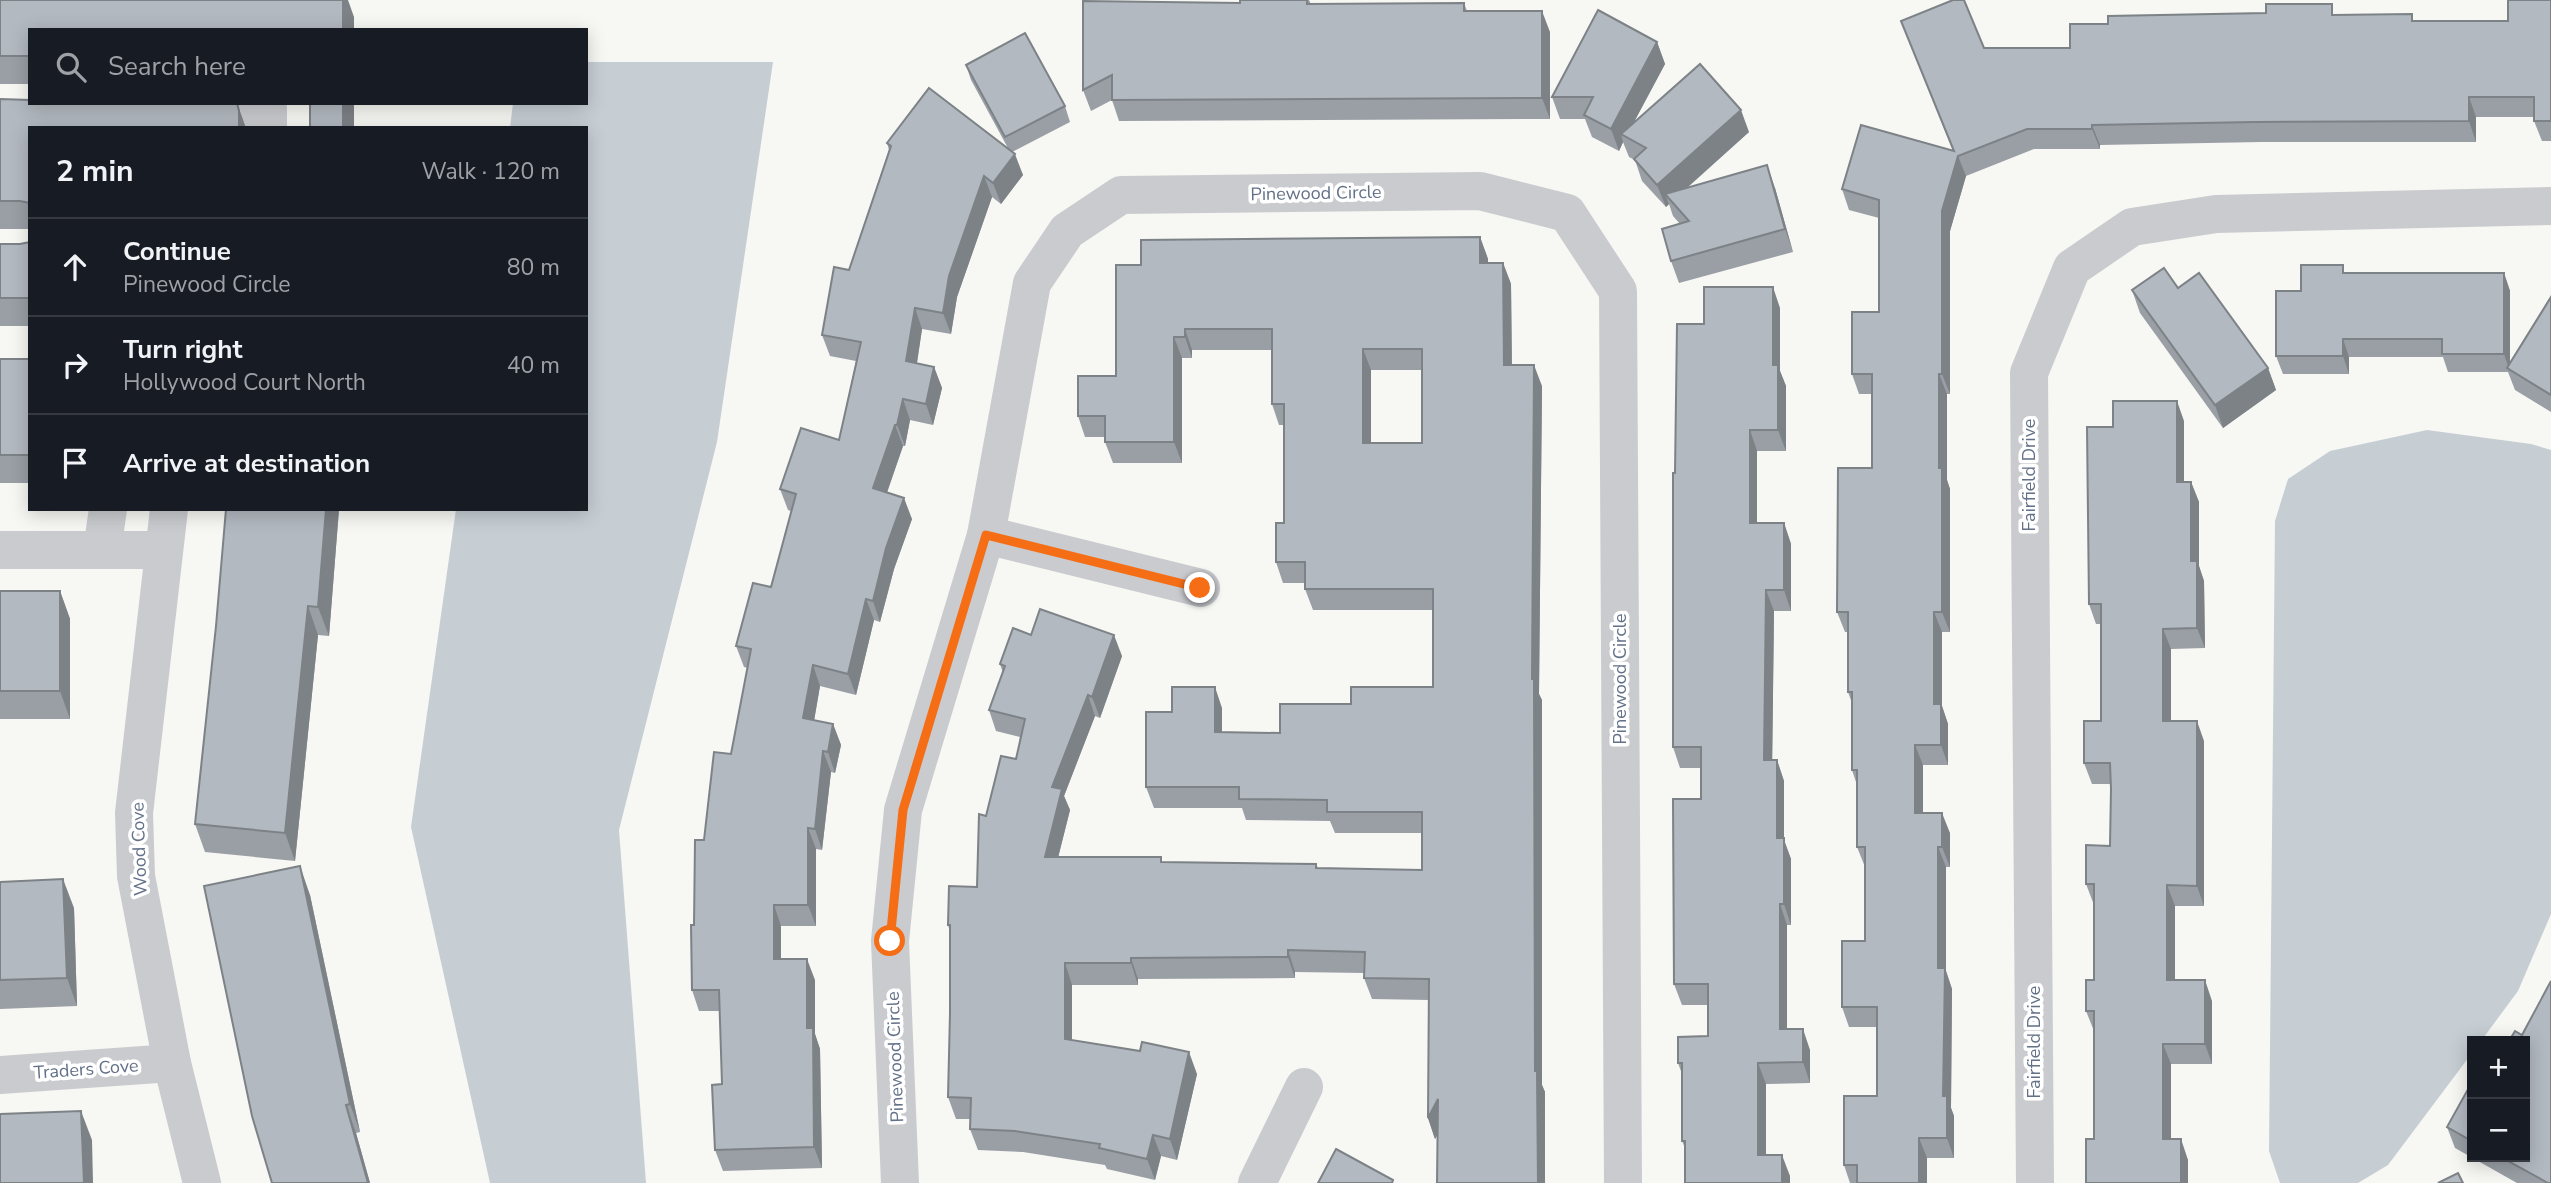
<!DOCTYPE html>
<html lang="en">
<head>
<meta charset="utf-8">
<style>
	:root { --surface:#171b24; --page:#20242c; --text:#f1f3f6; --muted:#9ea1a6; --line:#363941 }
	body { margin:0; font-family:"Nunito Sans",sans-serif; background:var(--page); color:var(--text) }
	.controls { position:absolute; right:21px; bottom:21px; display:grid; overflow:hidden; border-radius:0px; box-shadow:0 4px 18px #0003 }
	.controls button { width:63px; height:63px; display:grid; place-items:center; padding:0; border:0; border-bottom:2px solid var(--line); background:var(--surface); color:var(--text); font:35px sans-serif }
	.stop { position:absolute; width:21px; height:21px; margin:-16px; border:5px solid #f56e16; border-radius:50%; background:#fff }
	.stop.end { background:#f56e16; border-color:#fff; box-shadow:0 2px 7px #0008 }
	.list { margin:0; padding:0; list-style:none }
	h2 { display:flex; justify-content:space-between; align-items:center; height:91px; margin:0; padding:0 28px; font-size:30px }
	h2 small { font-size:23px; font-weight:400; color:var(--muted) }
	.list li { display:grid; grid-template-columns:46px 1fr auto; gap:21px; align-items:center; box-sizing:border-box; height:98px; padding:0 28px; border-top:2px solid var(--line) }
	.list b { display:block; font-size:26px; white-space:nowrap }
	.list p { margin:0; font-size:23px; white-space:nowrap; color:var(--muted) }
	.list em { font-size:23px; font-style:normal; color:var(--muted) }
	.icon { flex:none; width:38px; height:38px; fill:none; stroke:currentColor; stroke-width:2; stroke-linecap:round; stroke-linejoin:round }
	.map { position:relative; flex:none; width:2551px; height:1183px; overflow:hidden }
	.search { position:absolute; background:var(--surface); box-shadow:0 4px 18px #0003; left:28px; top:28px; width:560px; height:77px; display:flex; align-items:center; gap:18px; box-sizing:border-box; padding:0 24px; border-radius:0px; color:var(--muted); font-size:26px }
	.panel { position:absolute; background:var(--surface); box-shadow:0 4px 18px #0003; left:28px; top:126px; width:560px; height:385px; border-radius:0px }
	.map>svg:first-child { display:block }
</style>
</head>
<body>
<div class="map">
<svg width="2551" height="1183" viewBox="0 0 2551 1183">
	<rect width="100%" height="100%" fill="#f7f7f3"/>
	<!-- water -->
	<g fill="#c6ced4">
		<path d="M586,62h187l-56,380 -98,388 27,353h-156l-79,-356 45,-318h130v-381h-76l3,-25h73z"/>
		<path d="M2427,430l104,14 20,6v464l-33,77 -37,50h-9v12l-84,112 -30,18h-78l-11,-32 6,-630 13,-42 42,-28z"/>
	</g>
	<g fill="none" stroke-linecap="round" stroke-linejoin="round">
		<!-- minor -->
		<g stroke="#c9cbcf" stroke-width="38">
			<path d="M188,107l80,1v20"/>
			<path d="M169,509l-35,304 2,63 36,187 30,120"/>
			<path d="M986,535l215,53"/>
			<path d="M0,550h164"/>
			<path d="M102,550l6,-41"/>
			<path d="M0,1075l172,-12"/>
			<path d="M900,1183l-10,-242 13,-131 83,-275 46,-252 35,-52 54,-36 359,-4 87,22 51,78 5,892"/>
			<path d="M1257,1183l47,-96"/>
			<path d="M2035,1183l-6,-810 43,-105 60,-41 84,-13 335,-8"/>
		</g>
	</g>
	<!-- wall -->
	<g fill="#9a9fa6" fill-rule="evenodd">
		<path d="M0,0l354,17v13h-324v54h-30z"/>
		<path d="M1309,0l2,4 153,-1 3,8 83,21v87l-431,2 -7,-21 -21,11 -8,-21 157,-87z"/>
		<path d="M2551,0v141h-9l-8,-20v-4h-58v25h-215l-161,3v4h-66l-68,27 -16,55v163h-3v86l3,9v143h-8v74l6,18v41h-25v48l27,20v34h-4v104l6,18 -1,119 3,8v42h-27v25h-77l-6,-18 33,-69v-69h-28l-7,-20 23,-66v-74l-8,-20v-62l-5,-15v-67l-4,-11v-60h-3l-8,-20 35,-144v-74h-13l-7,-20 27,-62v-94l-30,-8 -7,-21 111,-38 -52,-130 83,27h86l38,-24 228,-9 79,6h93z"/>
		<path d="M1657,42l8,22 -31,58 115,10 -62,56h88l18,64 -114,31 -8,-22 9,-37 -7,-8 -4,-12 -3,3 -24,-26 -7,-21 -6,-3 -6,-15 -4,9 -27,-14 -7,-18h-25l-8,-22z"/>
		<path d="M966,65l99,41 5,16 -58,30 11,23 -22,29 -9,-7 -35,100 -6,37 -29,-5 -5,34 17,4 8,21 -9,37 -23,-5 -5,26h-2l-16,47 25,26 -18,50 -14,53 -6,-2 -18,75 -36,-9 -6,34 19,4 8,21 -6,28 -4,-1 -9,78 -6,-1v77h-35v33l34,21v54l5,15 2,119 -99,3 -8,-21 7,-66 -2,-73h-21l-7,-21 2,-65 10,-85 27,-86 17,-86 -4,-1 -8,-21 35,-59 20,-76 -3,-1 -8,-21 59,-49 17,-79 -26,-5 -8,-21 27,-65 40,-120 -2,-7 122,7 -38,-70z"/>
		<path d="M0,99l30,29v101h-30z"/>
		<path d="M1480,237l8,22v4h15l8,21 1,81 30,21 -3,308 3,6v385l3,7v91h-108v-47l-2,3 -7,-21 1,-118 -57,-1 -8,-21v-5l-69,-1v6l-157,1v6h-66v55l125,34 -20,86 -16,-4 -6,24 -48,-11 -2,-4 -82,-13 -45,-2 -8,-21v-10h-14l-8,-22 2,-84v-81l-2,-7 29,-38 9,-71 30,-57 4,-22 -24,-6 -7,-21 14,-37 -3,-9 31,-29 91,21 -22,62 -5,-2 -31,80 6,14 -12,47 105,5 153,2 2,4 104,2v-37h-87l-5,-12 -84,-1 -4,-12h-88l-8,-21 26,-75 50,-4v25h58l71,-29 82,-17v-77h-120l-8,-21v-6h-22l-7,-21 8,-39v-98h-5l-7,-21v-54h-80v8h-10v105h-69l-8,-21v-5h-20l-7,-21 38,-40 25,-111zM1371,370h51v73h-51z"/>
		<path d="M30,242v84h-30v-82h20z"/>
		<path d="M2346,273h158l6,18v71l41,-65v115l-36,-22 -7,-18h-60l-5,-15h-94v17h-66l-7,-18 25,-65z"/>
		<path d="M2178,288l90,80 8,22 -53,38 -83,-115 -8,-23z"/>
		<path d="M1780,308v63l6,15v65h-29v72h27l7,21v67h-17l-2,149h5l7,21v59l7,19v66h-4v104l23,21v33l-44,1v71l24,21v7h-105v-35l-3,-7v-67l-4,-11 30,-27v-31h-26l-8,-21 27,-185v-31h-21l-7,-21 2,-274 29,-149z"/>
		<rect x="0" y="359" width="30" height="124"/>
		<path d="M2184,421v61h7l8,20v64l5,15 1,67 -34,1v72l33,20v165h-29v74l37,21v63h-41v75l17,21v23l-94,-44v-108l-8,-20 8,-31v-75l-8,-21 24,-38 1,-62h-19l-8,-21 17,-42v-97h-5l-7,-20 24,-177z"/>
		<path d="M339,509l-10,127 -11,-1 -23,226 -90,-9 -10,-28z"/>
		<path d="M0,591h60l10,28v100h-70z"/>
		<path d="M0,882l74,26 3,98 -77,3z"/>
		<path d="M310,895l50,237 -4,1 14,50h-98z"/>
		<path d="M2522,1035l29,148h-34l-62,-35 -8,-21 25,-45v75h53z"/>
	</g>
	<!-- shaded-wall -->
	<g fill="#7d8287">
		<path d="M343,0h5l6,17v13h-11z"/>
		<path d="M1542,11l8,21v87l-8,-21z"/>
		<path d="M1657,42l8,22 -39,73 -5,-3 2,8 -4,9 -8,-22z"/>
		<path d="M2469,97l7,20v25l-7,-21z"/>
		<path d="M237,103l9,25h-7z"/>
		<rect x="343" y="103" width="11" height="25"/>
		<path d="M1741,110l8,22 -77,69 -7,-7 4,10 -3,3 -9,-22z"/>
		<path d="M2092,125l8,20v4l-8,-20z"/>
		<path d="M1015,154l8,21 -22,29 -8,-21z"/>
		<path d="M1958,156l8,20 -16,55v163l-8,-20v-163z"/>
		<path d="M1767,165l8,23 18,64 -8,-23z"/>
		<path d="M984,176l8,21 -35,100 -6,37 -8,-21 6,-37z"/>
		<path d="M1480,237l8,22v25l-8,-21z"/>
		<path d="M1503,263l8,21 1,102 -8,-21z"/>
		<path d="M2504,273l6,18v81l-6,-18z"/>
		<path d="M1773,287l7,21v63l6,15v65l-8,-21 -5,-65z"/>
		<path d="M915,308l7,21 -8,53 -8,-21z"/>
		<path d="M1185,329l7,21v8l-7,-21z"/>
		<path d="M1174,337l8,21v105l-8,-21z"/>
		<path d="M2343,339l6,18v17l-6,-18z"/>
		<path d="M1363,349l8,21v95l-8,-22z"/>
		<path d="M1534,365l8,21 -3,308 3,6v385l3,7v91h-7l-3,-112 -3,-392z"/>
		<path d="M934,367l8,21 -9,37 -7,-21z"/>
		<path d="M2268,368l8,22 -53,38 -8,-23z"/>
		<path d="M1939,374l8,20v86l3,9v143l-8,-20 -3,-144z"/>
		<path d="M903,399l7,21 -5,26 -8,-21z"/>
		<path d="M2177,401l7,20v81l-7,-20z"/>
		<path d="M895,425l8,21 -22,63 -8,-21z"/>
		<path d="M1750,430l7,21v93l-7,-21z"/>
		<path d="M2191,482l8,20v64l5,15 1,67 -8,-20 -6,-67z"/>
		<path d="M904,498l8,21 -18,50 -14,53 -7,-21 13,-53z"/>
		<path d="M326,509h13l-10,127 -11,-29z"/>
		<path d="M1784,523l7,21v67l-7,-21z"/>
		<path d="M1766,590l8,21 -2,170 -8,-21z"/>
		<path d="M60,591l10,28v100l-10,-28z"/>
		<path d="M866,599l8,21 -18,75 -8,-21z"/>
		<path d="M308,606l10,29 -23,226 -10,-28z"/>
		<path d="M1934,612l8,20v74l6,18v41l-7,-20 -7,-41z"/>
		<path d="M2163,629l8,20v92l-8,-20z"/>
		<path d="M1114,635l8,21 -22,62 -8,-21z"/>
		<path d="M813,665l7,21 -9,53 -8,-21z"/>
		<path d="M1215,687l7,21v46l-7,-22z"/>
		<path d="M1088,695l7,21 -31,80 6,14 -17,68 -8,-21 7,-70z"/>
		<path d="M2197,721l7,20v165l-7,-20z"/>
		<path d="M833,724l8,21 -6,28 -7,-21z"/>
		<path d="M1915,745l8,20v68l-8,-20z"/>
		<path d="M823,751l8,21 -9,78 -7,-21z"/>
		<path d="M1777,760l7,21v59l7,19v66l-7,-21 -7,-66z"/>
		<path d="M1942,813l8,20v34l-8,-20z"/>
		<path d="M808,828l8,21v77l-8,-21z"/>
		<path d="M1938,847l8,20v104l6,18 -1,119 3,8v42l-7,-20 -4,-42 -5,-128z"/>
		<path d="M300,866l10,29 50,237 -10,-28z"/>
		<path d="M63,879l11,29 3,98 -10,-28z"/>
		<path d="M2167,885l8,21v95l-8,-21z"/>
		<path d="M1780,904l7,21v125l-7,-21z"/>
		<path d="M774,905l7,21v54l-7,-21z"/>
		<path d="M1288,950l7,22v6l-7,-21z"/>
		<path d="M1131,958l7,21v6l-7,-22z"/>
		<path d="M807,959l8,21v54l5,15 2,119 -8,-21 -7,-119z"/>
		<path d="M1065,963l7,22v75l-7,-21z"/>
		<path d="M2205,980l7,21v63l-7,-20z"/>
		<path d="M1803,1029l7,21v33l-7,-21z"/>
		<path d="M2163,1044l8,20v96l-8,-21z"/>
		<path d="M1189,1052l8,22 -20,86 -7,-21z"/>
		<path d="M1758,1063l8,21v92l-8,-21z"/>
		<path d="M1438,1099l7,22 -10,18 -7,-21z"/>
		<path d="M346,1105l10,28 14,50h-2z"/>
		<path d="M81,1111l11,29 1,43h-9z"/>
		<path d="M1153,1135l8,21 -6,24 -8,-21z"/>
		<path d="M1919,1138l8,20v25h-8z"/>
		<path d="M2181,1139l7,21v23h-7z"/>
		<path d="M1782,1155l8,21v7h-8z"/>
	</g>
	<!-- building -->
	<g fill="#b3b9c1" stroke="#7d8287" stroke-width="2" fill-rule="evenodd">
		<path d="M0,0h343v30h-313v26h-30z"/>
		<path d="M1240,0h67v4l157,-1v8h78v87l-430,2v-25l-29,15v-89l157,2z"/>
		<path d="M1953,0h11l20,48h86v-24h38v-8l158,-3v-9h66v11l80,-1v7h96v-21h43v121h-17v-24h-65v24l-215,1 -162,3v4h-65l-69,27 -16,55v163h-3v94h3v144h-8v92h7v41h-26v68h27v34h-4v121h7l-2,128h4v42h-28v45h-62v-18h-13v-69h33v-89h-35v-66h23v-94h-8v-77h-5v-78h-4v-80h-11l1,-144h34v-94h-20v-62h27v-112l-37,-11 19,-64 93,26 -53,-130z"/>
		<path d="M1598,10l59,32 -46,87 -27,-14 9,-18h-41z"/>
		<path d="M1025,33l40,73 -60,31 -39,-72z"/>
		<path d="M1700,64l41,46 -84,75 -23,-26 12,-11 -25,-14z"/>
		<path d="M929,88l86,66 -22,29 -9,-7 -35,100 -6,37 -28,-5 -9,53 28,6 -8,37 -23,-5 -6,26h-2l-22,63 31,10 -18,50 -13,53 -7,-2 -18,75 -35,-9 -10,53 30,6 -5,28 -5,-1 -8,78 -7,-1v77h-34v54h33v69h6l1,119 -99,3 -3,-65 10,-1 -3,-94h-27l-1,-65h3l1,-85h9l10,-88 17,2 20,-105 -15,-3 17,-63 18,4 25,-93 -16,-5 21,-61 38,12 22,-98 -39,-7 12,-68 15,3 42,-124 -4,-3z"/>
		<path d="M0,99l30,1v3h207l2,8v17h-209v75l-10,-2h-20z"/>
		<rect x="310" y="103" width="33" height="25"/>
		<path d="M1767,165l18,64 -114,32 -9,-32 27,-8 -24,-27z"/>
		<path d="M1480,237v26h23l1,102h30l-2,314h2l1,392h2l1,112h-101l1,-84 -10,19 1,-139 -65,-1 1,-26 -77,-2v7l-157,1v5h-66v76l75,12 2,-9 47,10 -19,87 -17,-4 -6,24 -48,-11 1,-4 -85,-13 -45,-2 1,-31 -23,-1 2,-84v-88h-2l1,-39 28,1 2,-73 7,2 15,-60 15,3 9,-40 -36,-9 16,-44 -5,-2 13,-36 18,7 9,-26 74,26 -22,62 -4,-2 -36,92 10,2 -17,68h116v5l155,2v4l106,2v-58h-95v-12l-88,-1v-12h-93v-75h26v-25h43v45l65,1v-29h71v-17h82v-98h-128v-27h-29v-39h8v-119h-12v-75h-87v8h-11v105h-69v-26h-27v-40h38v-111h25v-25zM1363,349h59v94h-59z"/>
		<path d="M30,242v56h-30v-54h20z"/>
		<path d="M2301,265h42v8h161v81h-62v-15h-99v17h-67v-65h25z"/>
		<path d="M2164,268l14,20 21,-15 69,95 -53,37 -83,-115z"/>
		<path d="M1704,287h69v78h5v65h-28v93h34v67h-18l-2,170h13v78h7v66h-4v125h23v33l-45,1v92h24v28h-97v-42h-3v-78h-4v-26l30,-1v-52h-34l-1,-185h28v-52h-28v-274h2l2,-149h27z"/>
		<path d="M2551,297v98l-44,-27z"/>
		<rect x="0" y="359" width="30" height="96"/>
		<path d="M2113,401h64v81h14v79h6v67l-34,1v92h34v165l-30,-1v95h38v64h-42v95h18v44h-95v-44h8v-128h-8v-31h8v-96h-8v-39l24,1 1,-57 -1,-26h-26v-42h17v-117h-12l-2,-177h26z"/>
		<path d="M226,509h100l-8,98 -10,-1 -23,227 -90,-9 21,-198z"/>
		<rect x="0" y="591" width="60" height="100"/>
		<path d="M300,866l50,238 -4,1 22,78h-96l-20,-67 -48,-230z"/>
		<path d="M63,879l4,99 -67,2v-98z"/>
		<path d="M2551,981v202h-3l-47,-26h24v-116h-16l6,-10 7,4z"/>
		<path d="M2472,1082v59l-25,-14z"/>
		<path d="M81,1111l3,72h-84v-69z"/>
		<path d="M1336,1149l57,31 -1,3h-74z"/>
		<path d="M2458,1173l5,10h-25z"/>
	</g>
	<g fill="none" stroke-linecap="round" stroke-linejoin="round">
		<!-- route -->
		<path stroke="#f56e16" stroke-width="9" d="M890,941l13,-131 83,-275 214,53"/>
	</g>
	<g text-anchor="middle" stroke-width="7" stroke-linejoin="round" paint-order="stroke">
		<!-- street labels -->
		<g font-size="18" fill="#637188" stroke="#fff">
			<text transform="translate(1316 193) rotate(-1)" y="6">Pinewood Circle</text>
			<text transform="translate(2029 475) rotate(-90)" y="6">Fairfield Drive</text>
			<text transform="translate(1620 679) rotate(-90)" y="6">Pinewood Circle</text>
			<text transform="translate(139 849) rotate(-92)" y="6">Wood Cove</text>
			<text transform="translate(2034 1042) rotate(-90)" y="6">Fairfield Drive</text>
			<text transform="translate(895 1057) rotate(-92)" y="6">Pinewood Circle</text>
			<text transform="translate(86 1069) rotate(-4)" y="6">Traders Cove</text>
		</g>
	</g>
</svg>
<div class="controls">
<button>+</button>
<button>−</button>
</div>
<div class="stop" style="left:890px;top:941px"></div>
<div class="stop end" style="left:1200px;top:588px"></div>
<div class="search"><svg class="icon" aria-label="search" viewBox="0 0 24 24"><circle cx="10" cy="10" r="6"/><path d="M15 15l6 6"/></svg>Search here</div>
<section class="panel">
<h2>2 min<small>Walk · 120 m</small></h2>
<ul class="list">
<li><svg class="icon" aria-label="ahead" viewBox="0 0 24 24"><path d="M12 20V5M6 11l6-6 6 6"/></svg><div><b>Continue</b><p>Pinewood Circle</p></div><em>80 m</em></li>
<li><svg class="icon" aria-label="right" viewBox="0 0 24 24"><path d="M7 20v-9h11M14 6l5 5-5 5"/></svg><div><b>Turn right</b><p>Hollywood Court North</p></div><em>40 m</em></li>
<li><svg class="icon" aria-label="arrive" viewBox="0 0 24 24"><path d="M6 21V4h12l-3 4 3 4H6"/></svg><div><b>Arrive at destination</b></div></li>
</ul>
</section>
</div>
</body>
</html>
